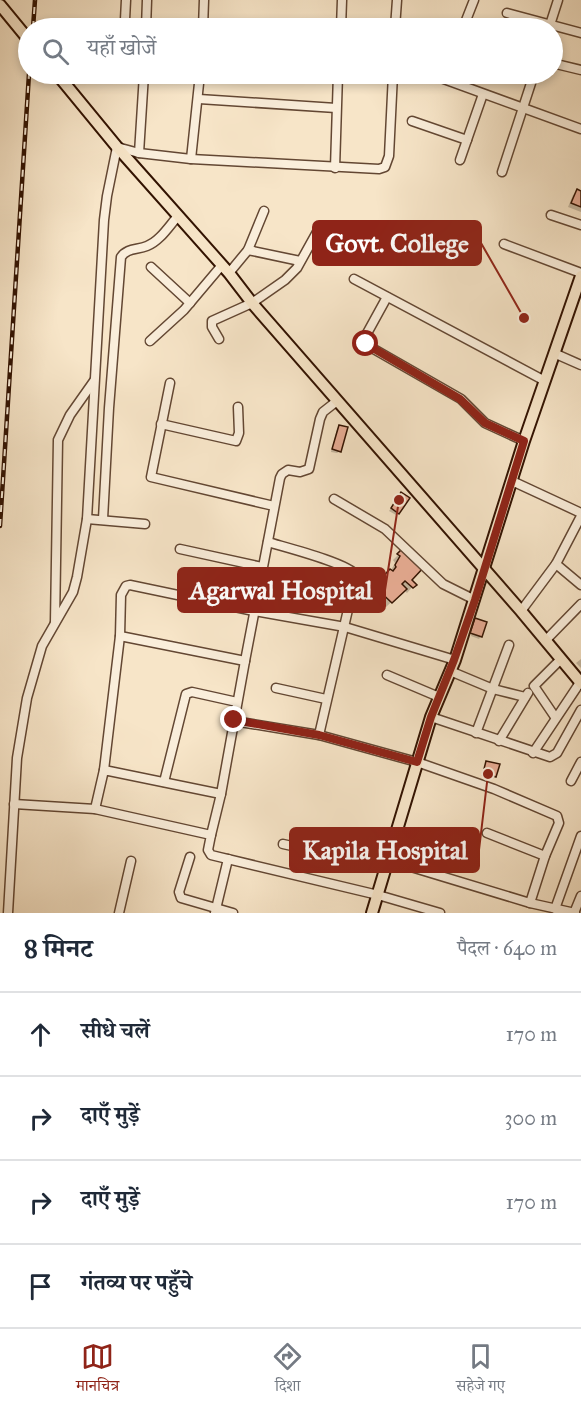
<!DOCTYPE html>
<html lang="hi">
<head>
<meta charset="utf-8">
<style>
	:root { --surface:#fff; --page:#f2f2f3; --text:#1f2937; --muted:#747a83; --line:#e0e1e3; --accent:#8f2418 }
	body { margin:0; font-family:"IM FELL Great Primer","Noto Serif Devanagari",serif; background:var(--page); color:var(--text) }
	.stop { position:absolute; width:18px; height:18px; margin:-14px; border:4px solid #8f2418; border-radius:50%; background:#fff }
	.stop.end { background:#8f2418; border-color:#fff; box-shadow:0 2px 6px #0008 }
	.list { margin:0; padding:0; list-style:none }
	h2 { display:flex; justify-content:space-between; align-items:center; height:78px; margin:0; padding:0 24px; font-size:26px }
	h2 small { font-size:20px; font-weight:400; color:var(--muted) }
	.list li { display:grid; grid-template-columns:39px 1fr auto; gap:18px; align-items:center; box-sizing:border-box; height:84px; padding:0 24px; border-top:2px solid var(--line) }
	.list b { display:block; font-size:22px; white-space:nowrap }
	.list em { font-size:20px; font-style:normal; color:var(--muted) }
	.icon { flex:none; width:33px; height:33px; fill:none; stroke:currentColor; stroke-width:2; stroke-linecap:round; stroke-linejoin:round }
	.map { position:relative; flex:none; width:581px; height:913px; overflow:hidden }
	.search { position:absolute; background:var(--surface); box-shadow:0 3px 9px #0003; left:18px; right:18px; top:18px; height:66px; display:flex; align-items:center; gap:15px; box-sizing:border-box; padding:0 21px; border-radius:33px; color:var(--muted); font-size:22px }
	.sheet { height:414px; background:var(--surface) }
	nav { display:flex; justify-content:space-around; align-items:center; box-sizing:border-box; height:84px; border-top:2px solid var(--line); background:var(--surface); font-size:16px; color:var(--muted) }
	nav a { display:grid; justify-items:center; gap:3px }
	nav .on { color:var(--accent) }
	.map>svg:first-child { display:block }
</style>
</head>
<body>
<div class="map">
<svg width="581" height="913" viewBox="0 0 581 913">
	<rect width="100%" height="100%" fill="#f7e5c8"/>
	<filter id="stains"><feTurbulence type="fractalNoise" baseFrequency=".00333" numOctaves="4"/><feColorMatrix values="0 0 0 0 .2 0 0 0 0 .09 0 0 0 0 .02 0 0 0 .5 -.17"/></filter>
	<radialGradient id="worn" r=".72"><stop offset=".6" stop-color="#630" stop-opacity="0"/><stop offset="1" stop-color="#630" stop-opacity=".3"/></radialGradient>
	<!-- shadow -->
	<g fill="#0003">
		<path d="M577,191l4,2v19l-13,-5 5,-12z"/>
		<path d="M339,426l1,25 -3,2 -6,-1 6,-23z"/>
		<path d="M399,496l-1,17 -2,2 -7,-4z"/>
		<path d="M403,550l7,30 4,5 -7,8 -3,-3 -18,17 -16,-15 21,-22 4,-7 -2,-3z"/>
		<path d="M476,621l5,15 -2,3 -8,-3z"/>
		<path d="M581,659v9l-5,-5z"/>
		<path d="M487,762l8,14 -2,3 -12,-3z"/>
	</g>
	<!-- building -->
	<g fill="#eaae96" stroke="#321201" stroke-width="1.5">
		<path d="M577,189l4,2v16l-10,-4z"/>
		<path d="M339,425l9,2 -7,25 -9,-3z"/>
		<path d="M401,492l9,6 -11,16 -8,-6z"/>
		<path d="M403,548l21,19 -12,13 5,5 -4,3 -8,-7 -3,3 5,5 -15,14 -18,-17 16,-17 3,2 3,-4 -1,-2 5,-9 -3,-2z"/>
		<path d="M475,618l12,4 -5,15 -12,-4z"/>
		<path d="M486,761l14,3 -4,13 -13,-4z"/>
	</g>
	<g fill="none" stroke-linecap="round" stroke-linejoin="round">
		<defs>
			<g id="minor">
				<path d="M507,13l74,20"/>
				<path d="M61,28l13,-2 48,1 3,-7 1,-20"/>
				<path d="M146,28l1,-28"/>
				<path d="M203,28l1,-28"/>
				<path d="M341,28l1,-28"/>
				<path d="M395,28l2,-28"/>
				<path d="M463,28l11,-28"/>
				<path d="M549,28l9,-28"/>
				<path d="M552,63l29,7"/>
				<path d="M430,74l151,55"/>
				<path d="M199,99l137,9"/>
				<path d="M412,121l55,19"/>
				<path d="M139,153l5,-79"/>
				<path d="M191,159l9,-85"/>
				<path d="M460,160l23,-66"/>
				<path d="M335,168l3,-94"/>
				<path d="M502,172l32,-98"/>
				<path d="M551,215l30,10"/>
				<path d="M504,244l77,29"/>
				<path d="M248,250l52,11"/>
				<path d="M151,267l39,36"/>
				<path d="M229,273l19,-23 16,-39"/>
				<path d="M354,279l191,102"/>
				<path d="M387,297l-22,40v7l96,55 24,24 39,18"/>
				<path d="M219,339l-7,-12v-6l40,-18 33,-23 12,-12 20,-36 44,22"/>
				<path d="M150,341l34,-31 38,-45"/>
				<path d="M556,354l25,11"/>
				<path d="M170,383l-19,94 123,29"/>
				<path d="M161,424l75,17 3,-8 -1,-26"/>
				<path d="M512,481l69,32"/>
				<path d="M334,499l51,30 58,55 32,16"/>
				<path d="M87,519l58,5"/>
				<path d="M103,519l6,-111 12,-151c6,-9 16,-7 26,-11 13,-5 22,-20 31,-30"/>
				<path d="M268,542c16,5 80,21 88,33l-37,160"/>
				<path d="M180,549l82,18"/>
				<path d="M556,564l25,21"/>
				<path d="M521,611l35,-47 25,-48"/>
				<path d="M55,622l3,-182 12,-25 24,-34"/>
				<path d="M545,641l36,-37"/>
				<path d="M245,661l35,-183 2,-4 6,-4 12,2 9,-3 11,-50 3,-7 14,-11"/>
				<path d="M450,671l43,18 32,8"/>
				<path d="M387,675l52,22"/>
				<path d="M276,688l50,11"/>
				<path d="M431,717l119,40 7,-4 24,-43"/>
				<path d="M555,717l-21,-31 27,-27"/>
				<path d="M234,721l85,14 98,27 77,27 63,27 2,7 -14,33 -15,47"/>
				<path d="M476,733l33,-88"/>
				<path d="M499,741l29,-48"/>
				<path d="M533,753l48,-72"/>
				<path d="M104,770l16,-134 1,-41 5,-9 4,-1 124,26 91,16 110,33"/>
				<path d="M571,781l10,-19"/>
				<path d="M164,782l22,-88 6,-2 45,10"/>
				<path d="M14,804l81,5 116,26 -3,15 3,5 167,40 62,18"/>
				<path d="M95,809l9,-39 117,24 24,-133 -125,-25"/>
				<path d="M487,833l58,23"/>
				<path d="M211,835l10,-41"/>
				<path d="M283,844l103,23"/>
				<path d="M190,857l-11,35 2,6 52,15"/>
				<path d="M388,860l142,43 45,10"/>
				<path d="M555,909l26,-73"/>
				<path d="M8,913l9,-155 10,-60 15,-52 31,-54 4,-15 10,-58 17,-299 3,-24 10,-49 22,6 52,6 188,10 6,-2 4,-11 4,-82"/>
				<path d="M119,913l12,-52"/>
				<path d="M215,913l13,-54"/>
				<path d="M574,913l7,-17"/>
			</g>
			<g id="major">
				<path d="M0,5l28,34"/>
				<path d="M57,74l60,73 112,126 23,30 269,308 60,72"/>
				<path d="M372,913l59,-196 24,-57 69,-219 57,-165"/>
			</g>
		</defs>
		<!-- minor casing -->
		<use href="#minor" stroke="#634733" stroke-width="11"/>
		<!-- major casing -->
		<use href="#major" stroke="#321201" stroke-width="14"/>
		<!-- minor -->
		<use href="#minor" stroke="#faeedb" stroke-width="8"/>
		<!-- major -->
		<use href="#major" stroke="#f7e5c8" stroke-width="10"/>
		<defs>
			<g id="rail">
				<path d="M33,28l2,-28"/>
				<path d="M0,526l29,-452"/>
			</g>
		</defs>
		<!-- rail casing -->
		<use href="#rail" stroke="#321201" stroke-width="4.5"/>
		<!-- rail -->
		<use href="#rail" stroke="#faeedb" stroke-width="2" stroke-dasharray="7" stroke-linecap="butt"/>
	</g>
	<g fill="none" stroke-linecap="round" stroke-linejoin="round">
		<!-- route -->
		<path stroke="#8f2418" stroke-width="8" d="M234,720l85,15 98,27 14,-45 23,-57 21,-60 49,-159 -39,-18 -25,-24 -94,-55"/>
	</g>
	<!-- callouts -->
	<path fill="none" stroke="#8f2418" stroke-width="2" d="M524 318L481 243M399 500L385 590M488 774L479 850"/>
	<g fill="#8f2418" stroke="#faeedb" stroke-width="2">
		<circle cx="524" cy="318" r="6"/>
		<circle cx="399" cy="500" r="6"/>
		<circle cx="488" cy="774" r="6"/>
	</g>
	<g fill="#8f2418" stroke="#8f2418" stroke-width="2">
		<rect x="313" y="221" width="168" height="44" rx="6"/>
		<rect x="178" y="568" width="207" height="44" rx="6"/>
		<rect x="290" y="828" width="189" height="44" rx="6"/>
	</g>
	<g font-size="26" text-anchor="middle" font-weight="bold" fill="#fff">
		<text x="397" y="252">Govt. College</text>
		<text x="281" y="599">Agarwal Hospital</text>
		<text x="385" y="859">Kapila Hospital</text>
	</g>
	<rect width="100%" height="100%" filter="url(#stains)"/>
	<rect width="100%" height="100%" fill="url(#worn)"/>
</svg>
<div class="stop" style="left:366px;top:344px"></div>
<div class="stop end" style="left:234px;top:720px"></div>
<div class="search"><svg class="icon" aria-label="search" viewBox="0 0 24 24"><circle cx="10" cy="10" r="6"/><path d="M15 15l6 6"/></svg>यहाँ खोजें</div>
</div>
<section class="sheet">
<h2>8 मिनट<small>पैदल · 640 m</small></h2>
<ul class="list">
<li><svg class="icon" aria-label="ahead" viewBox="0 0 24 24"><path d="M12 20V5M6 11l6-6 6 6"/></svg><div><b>सीधे चलें</b></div><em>170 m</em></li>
<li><svg class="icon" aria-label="right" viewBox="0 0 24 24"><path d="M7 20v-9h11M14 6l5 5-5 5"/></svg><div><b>दाएँ मुड़ें</b></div><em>300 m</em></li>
<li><svg class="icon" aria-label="right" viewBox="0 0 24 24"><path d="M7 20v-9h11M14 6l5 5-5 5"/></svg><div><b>दाएँ मुड़ें</b></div><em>170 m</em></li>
<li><svg class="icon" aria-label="arrive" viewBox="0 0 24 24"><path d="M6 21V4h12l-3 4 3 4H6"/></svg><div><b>गंतव्य पर पहुँचे</b></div></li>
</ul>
</section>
<nav>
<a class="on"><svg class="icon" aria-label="map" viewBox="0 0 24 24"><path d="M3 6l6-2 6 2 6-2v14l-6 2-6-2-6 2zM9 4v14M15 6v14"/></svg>मानचित्र</a>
<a><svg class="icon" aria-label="directions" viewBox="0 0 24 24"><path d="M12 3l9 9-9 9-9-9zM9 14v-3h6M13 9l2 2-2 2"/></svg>दिशा</a>
<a><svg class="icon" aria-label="saved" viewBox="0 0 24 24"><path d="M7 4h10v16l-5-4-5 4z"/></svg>सहेजे गए</a>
</nav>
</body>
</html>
